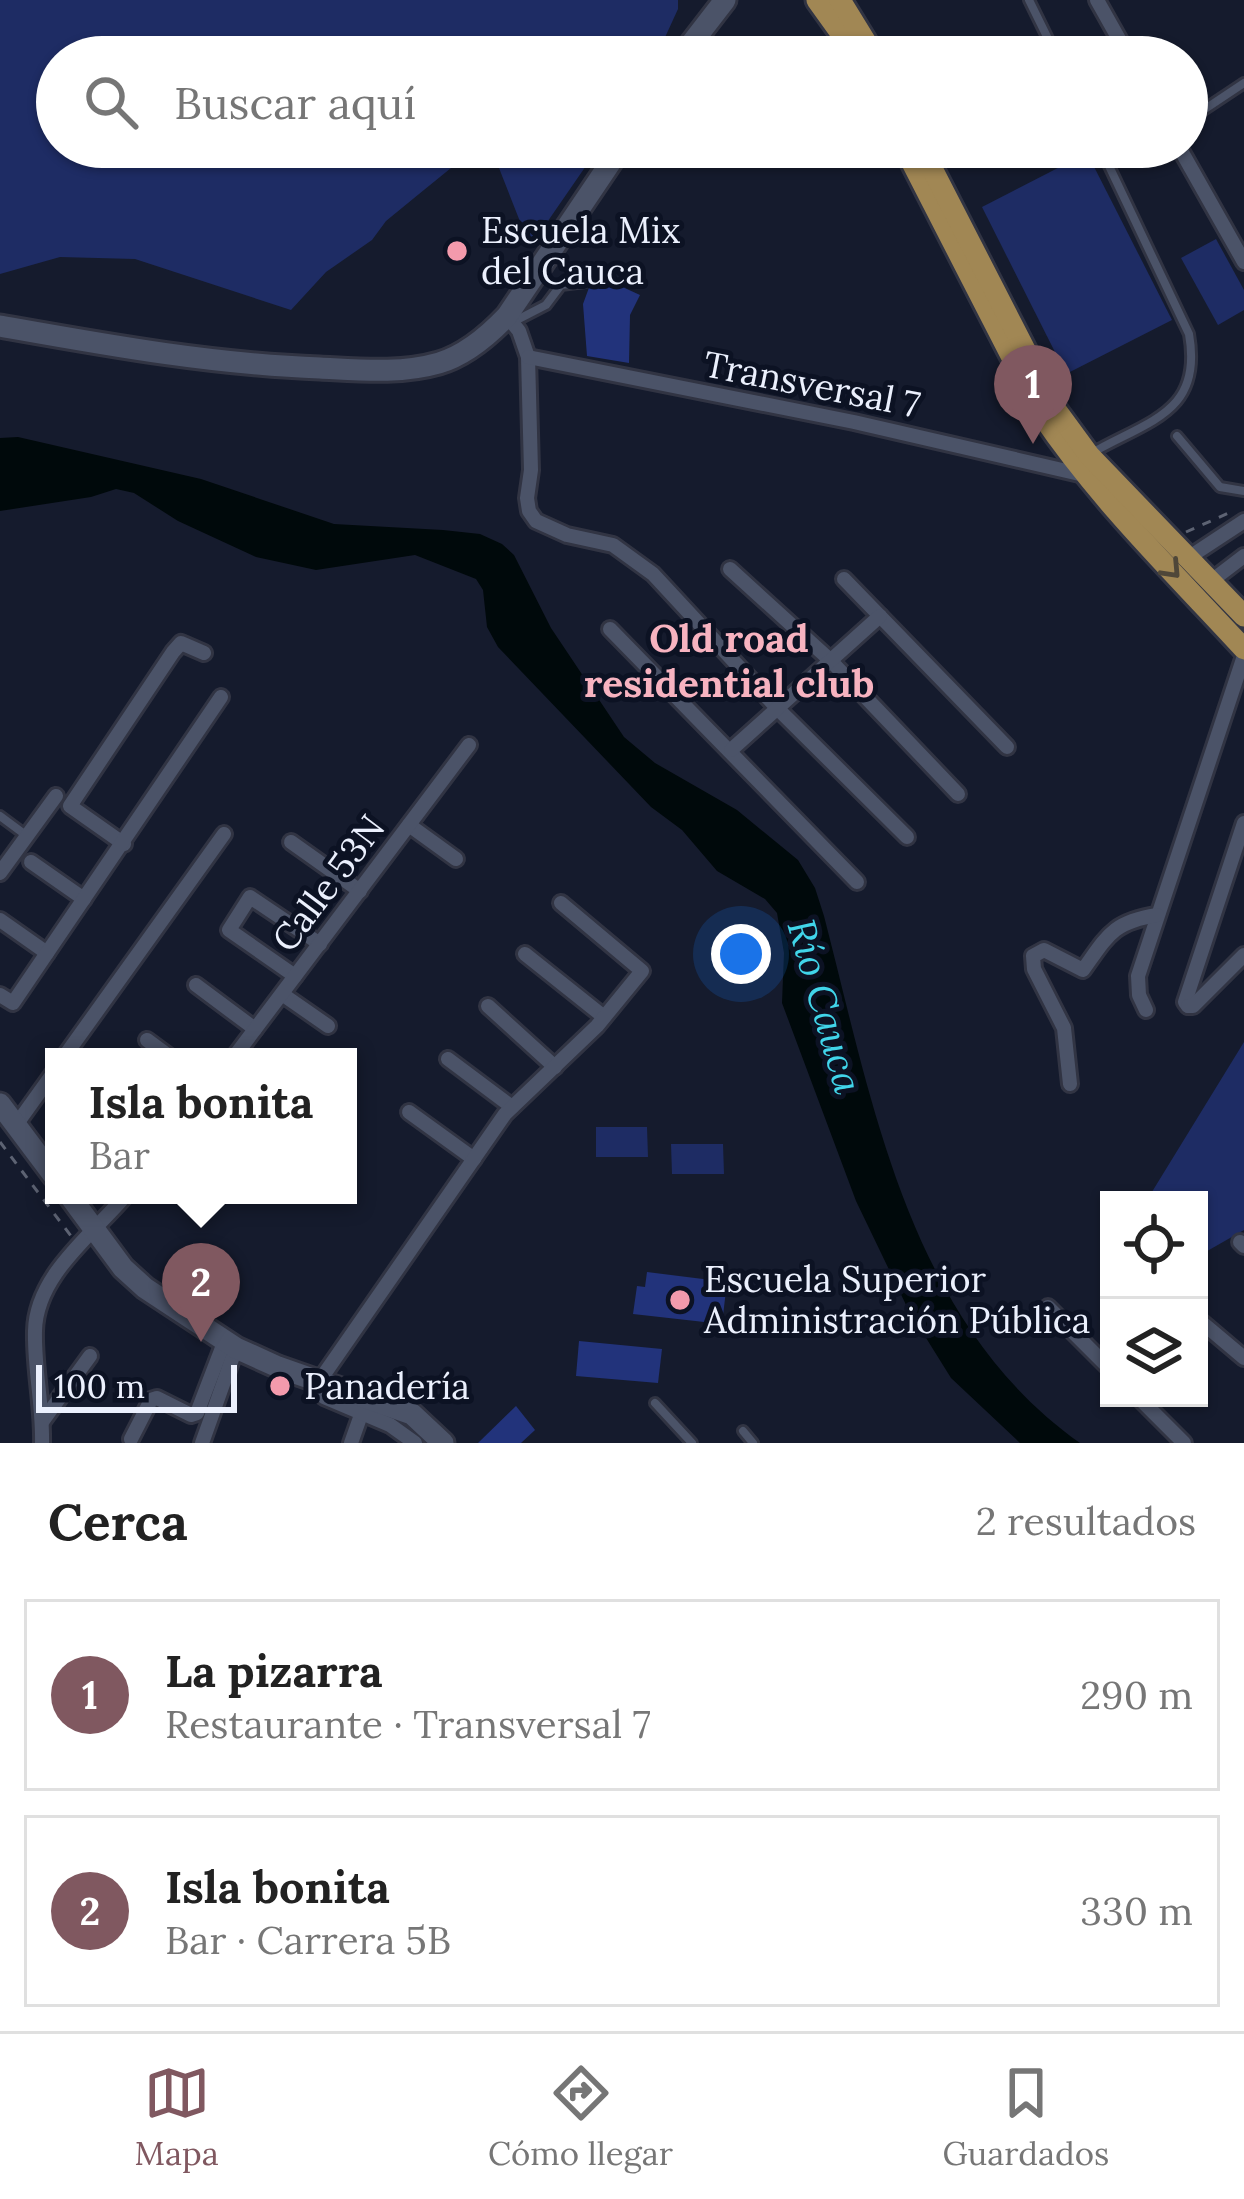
<!DOCTYPE html>
<html lang="es">
<head>
<meta charset="utf-8">
<style>
	:root { --surface:#fff; --page:#f2f2f2; --text:#222; --muted:#767676; --line:#e0e0e0; --accent:#805860 }
	body { margin:0; font-family:Lora,serif; background:var(--page); color:var(--text) }
	.controls { position:absolute; right:36px; bottom:36px; display:grid; overflow:hidden; border-radius:0px; box-shadow:0 3px 9px #0004 }
	.controls button { width:108px; height:108px; display:grid; place-items:center; padding:0; border:0; border-bottom:3px solid var(--line); background:var(--surface); color:var(--text); font:60px sans-serif }
	.scale { position:absolute; left:36px; bottom:30px; width:201px; box-sizing:border-box; padding-left:12px; border:6px solid #ebf0fd; border-top:0; font-size:33px; line-height:42px; white-space:nowrap; color:#ebf0fd; -webkit-text-stroke:9px #0c1223; paint-order:stroke }
	.you { position:absolute; left:741px; top:954px; width:42px; height:42px; margin:-30px; border:9px solid #fff; border-radius:50%; background:#1a73e8; box-shadow:0 0 0 18px #1a73e833 }
	.badge { display:grid; place-items:center; width:78px; height:78px; border-radius:50%; background:var(--accent); color:#fff; font-size:39px; font-weight:700 }
	.pin { position:absolute; translate:-50% -99px; filter:drop-shadow(0 3px 6px #0008) }
	.pin::after { content:''; position:absolute; top:63px; width:42px; height:36px; background:inherit; clip-path:polygon(0 0,100% 0,50% 100%) }
	.popup { position:absolute; left:45px; top:1048px; width:312px; height:156px; box-sizing:border-box; display:grid; place-content:center; border-radius:0px; background:var(--surface); filter:drop-shadow(0 3px 9px #0005); font-size:39px; white-space:nowrap; color:var(--muted) }
	.popup b { font-size:45px; color:var(--text) }
	.popup::after { content:''; position:absolute; left:50%; top:100%; margin-left:-24px; border:24px solid transparent; border-top-color:var(--surface) }
	.list { margin:0; padding:0; list-style:none }
	h2 { display:flex; justify-content:space-between; align-items:center; height:156px; margin:0; padding:0 48px; font-size:51px }
	h2 small { font-size:39px; font-weight:400; color:var(--muted) }
	.list li { display:grid; grid-template-columns:78px 1fr auto; gap:36px; align-items:center; box-sizing:border-box; height:192px; margin:0 24px 24px; padding:0 24px; border:3px solid var(--line); border-radius:0px }
	.list b { display:block; font-size:45px; white-space:nowrap }
	.list p { margin:0; font-size:39px; white-space:nowrap; color:var(--muted) }
	.list em { font-size:39px; font-style:normal; color:var(--muted) }
	.icon { flex:none; width:66px; height:66px; fill:none; stroke:currentColor; stroke-width:2; stroke-linecap:round; stroke-linejoin:round }
	.map { position:relative; flex:none; width:1244px; height:1443px; overflow:hidden }
	.search { position:absolute; background:var(--surface); box-shadow:0 3px 9px #0004; left:36px; right:36px; top:36px; height:132px; display:flex; align-items:center; gap:30px; box-sizing:border-box; padding:0 42px; border-radius:66px; color:var(--muted); font-size:45px }
	.sheet { height:588px; background:var(--surface) }
	nav { display:flex; justify-content:space-around; align-items:center; box-sizing:border-box; height:168px; border-top:3px solid var(--line); background:var(--surface); font-size:33px; color:var(--muted) }
	nav a { display:grid; justify-items:center; gap:6px }
	nav .on { color:var(--accent) }
	.map>svg:first-child { display:block }
</style>
</head>
<body>
<div class="map">
<svg width="1244" height="1443" viewBox="0 0 1244 1443">
	<rect width="100%" height="100%" fill="#151b2d"/>
	<!-- green -->
	<g fill="#1e2c64">
		<path d="M0,0h678v9l-22,48h-599v90h542l-69,100 -31,-79 -11,-16 -37,16 -32,26 -33,27 -14,19 -46,32 -35,38 -156,-51 -75,-2 -60,17z"/>
		<path d="M1087,153l85,167 -106,54 -84,-167z"/>
		<path d="M1216,239l28,51v20l-26,15 -37,-67z"/>
		<path d="M1244,1042v188l-42,24 -3,-54h-52z"/>
		<path d="M596,1127h51l1,30h-52z"/>
		<path d="M671,1144h52l1,30h-52z"/>
	</g>
	<!-- water -->
	<path fill="#00090b" d="M18,437l183,42 133,45 109,6 37,4 22,10 12,11 37,73 73,109 31,26 82,47 61,50 17,28 9,28c49,189 85,406 256,527h-60l-69,-65 -43,-69 -52,-108 -74,-198 2,-50 -7,-40 -12,-14 -48,-28 -35,-41 -31,-23 -153,-160 -11,-20 -4,-37 -7,-11 -61,-24 -99,15 -60,-13 -78,-36 -44,-28 -18,-4 -25,8 -91,14v-73z"/>
	<!-- building -->
	<g fill="#22337b">
		<path d="M594,274l46,21 -10,20 -1,48 -42,-7 -4,-52z"/>
		<path d="M647,1272l80,10 -5,42 -89,-10 4,-28 8,1z"/>
		<path d="M579,1341l83,8 -4,34 -82,-7z"/>
		<path d="M516,1406l19,24 -14,13h-43z"/>
	</g>
	<g fill="none" stroke-linecap="round" stroke-linejoin="round">
		<defs>
			<g id="lane">
				<path d="M1029,0l28,57"/>
				<path d="M1193,117l51,-34"/>
				<path d="M513,322l33,-17 15,-20 24,-3"/>
				<path d="M1177,436l43,51 24,4"/>
				<path d="M1090,454c59,-34 113,-41 99,-120l-89,-187"/>
				<path d="M0,816l27,20"/>
				<path d="M655,1403l37,40"/>
				<path d="M743,1431l10,12"/>
			</g>
			<g id="street">
				<path d="M1097,0l32,57"/>
				<path d="M1179,147l65,115"/>
				<path d="M507,316l12,15 9,26 3,113 -4,28 2,13 7,10 31,14 46,10 40,29 125,135 129,128"/>
				<path d="M528,357l326,65 230,53"/>
				<path d="M1188,558l56,-37"/>
				<path d="M730,569l100,91 128,134"/>
				<path d="M844,579l163,168"/>
				<path d="M1210,582l34,-26"/>
				<path d="M610,629l247,253"/>
				<path d="M731,750l149,-134"/>
				<path d="M409,825l47,34"/>
				<path d="M291,842l69,49"/>
				<path d="M124,844l-54,-38 103,-154 8,-9 23,10"/>
				<path d="M31,862l53,37"/>
				<path d="M0,873l56,-77"/>
				<path d="M0,920l47,33"/>
				<path d="M525,954l79,63"/>
				<path d="M295,976l-66,-46 21,-33 70,47"/>
				<path d="M196,985l59,44"/>
				<path d="M282,994l46,32"/>
				<path d="M0,995l13,8 208,-306"/>
				<path d="M488,1006l67,61"/>
				<path d="M1188,1006l-3,-4 59,-179"/>
				<path d="M1188,1006h5l51,-51"/>
				<path d="M1146,1010l-7,-15 -1,-19 106,-320"/>
				<path d="M147,1040l23,17"/>
				<path d="M64,1057l160,-223"/>
				<path d="M234,1057l235,-312"/>
				<path d="M448,1059l64,48"/>
				<path d="M1070,1084l-6,-56 -30,-59 -1,-13 11,-6 39,20c25,-35 30,-48 74,-55"/>
				<path d="M409,1112l65,47"/>
				<path d="M16,1125l38,-53"/>
				<path d="M186,1195l7,5"/>
				<path d="M1240,1242l4,4"/>
				<path d="M1048,1307l61,61"/>
				<path d="M1199,1320l45,38"/>
				<path d="M1139,1398l45,45"/>
				<path d="M42,1422l48,-66"/>
				<path d="M131,1439l20,-39 6,-2 34,17 6,-2 28,-73"/>
				<path d="M42,1443c1,-37 -8,-75 -7,-112 1,-56 58,-97 91,-136"/>
				<path d="M202,1443l34,-95"/>
				<path d="M351,1443l11,-31"/>
				<path d="M415,1443l-25,-18 -66,-28 -6,-14 187,-269 92,-88 45,-55 -81,-68"/>
			</g>
			<g id="secondary">
				<path d="M681,57l44,-57"/>
				<path d="M0,326c107,19 211,38 320,42 40,2 81,6 119,-5 27,-8 49,-27 68,-47l114,-169"/>
				<path d="M0,1104l54,72"/>
				<path d="M69,1195l54,73 22,20 91,60 42,19 134,47 31,29"/>
			</g>
			<g id="primary">
				<path d="M817,0l41,57"/>
				<path d="M840,0l35,57"/>
				<path d="M904,147l137,267c58,86 133,159 203,235"/>
				<path d="M924,153l132,257 33,45 155,161"/>
			</g>
		</defs>
		<!-- lane casing -->
		<use href="#lane" stroke="#313443" stroke-width="14"/>
		<!-- street casing -->
		<use href="#street" stroke="#313443" stroke-width="20"/>
		<!-- secondary casing -->
		<use href="#secondary" stroke="#313443" stroke-width="27"/>
		<!-- primary casing -->
		<use href="#primary" stroke="#313443" stroke-width="27"/>
		<!-- path -->
		<g stroke="#5d6373" stroke-width="3" stroke-dasharray="9 9" stroke-linecap="butt">
			<path d="M1186,532l45,-20"/>
			<path d="M0,1142l71,94"/>
		</g>
		<!-- lane -->
		<use href="#lane" stroke="#4b5368" stroke-width="8"/>
		<!-- street -->
		<use href="#street" stroke="#4b5368" stroke-width="14"/>
		<!-- secondary -->
		<use href="#secondary" stroke="#4b5368" stroke-width="21"/>
		<!-- primary -->
		<use href="#primary" stroke="#a18754" stroke-width="21"/>
	</g>
	<!-- one-way arrows -->
	<defs><path id="oneway-chevron" d="M-2-3.5L2.5 0L-2 3.5" fill="none" stroke-width="1.6" stroke-linecap="round" stroke-linejoin="round" transform="scale(3)"/></defs>
	<use stroke="#4f4739" href="#oneway-chevron" transform="translate(1172 570) rotate(47)"/>
	<!-- markers -->
	<g fill="#f39aac" stroke="#0c1223" stroke-width="4.5">
		<circle cx="457" cy="251" r="12"/>
		<circle cx="680" cy="1300" r="12"/>
		<circle cx="280" cy="1386" r="12"/>
	</g>
	<g text-anchor="middle" stroke-width="10" stroke-linejoin="round" paint-order="stroke">
		<!-- poi labels -->
		<g font-size="36" fill="#ebf0fd" stroke="#0c1223" text-anchor="start">
			<text x="481" y="243">Escuela Mix<tspan x="481" dy="41">del Cauca</tspan></text>
			<text x="704" y="1292">Escuela Superior<tspan x="704" dy="41">Administración Pública</tspan></text>
			<text x="304" y="1399">Panadería</text>
		</g>
		<!-- street labels -->
		<g font-size="36" fill="#ebf0fd" stroke="#0c1223">
			<text transform="translate(812 384) rotate(11)" y="13">Transversal 7</text>
			<text transform="translate(328 883) rotate(-53)" y="13">Calle 53N</text>
		</g>
		<!-- neighbourhood labels -->
		<g font-size="39" font-weight="bold" fill="#f7b3c0" stroke="#0c1223">
			<text x="729" y="652">Old road<tspan x="729" dy="45">residential club</tspan></text>
		</g>
		<!-- water labels -->
		<g font-size="39" font-style="italic" fill="#41d5ea" stroke="#0c1223">
			<text transform="translate(825 1006) rotate(74)" y="14">Río Cauca</text>
		</g>
	</g>
</svg>
<div class="controls">
<button><svg class="icon" aria-label="locate" viewBox="0 0 24 24"><circle cx="12" cy="12" r="6"/><path d="M12 2v4M12 18v4M2 12h4M18 12h4"/></svg></button>
<button><svg class="icon" aria-label="layers" viewBox="0 0 24 24"><path d="M12 4l9 5-9 5-9-5zM3 14l9 5 9-5"/></svg></button>
</div>
<div class="scale">100 m</div>
<div class="you"></div>
<div class="pin badge" style="left:1033px;top:444px">1</div>
<div class="pin badge" style="left:201px;top:1342px">2</div>
<div class="popup"><b>Isla bonita</b>Bar</div>
<div class="search"><svg class="icon" aria-label="search" viewBox="0 0 24 24"><circle cx="10" cy="10" r="6"/><path d="M15 15l6 6"/></svg>Buscar aquí</div>
</div>
<section class="sheet">
<h2>Cerca<small>2 resultados</small></h2>
<ul class="list">
<li><span class="badge">1</span><div><b>La pizarra</b><p>Restaurante · Transversal 7</p></div><em>290 m</em></li>
<li><span class="badge">2</span><div><b>Isla bonita</b><p>Bar · Carrera 5B</p></div><em>330 m</em></li>
</ul>
</section>
<nav>
<a class="on"><svg class="icon" aria-label="map" viewBox="0 0 24 24"><path d="M3 6l6-2 6 2 6-2v14l-6 2-6-2-6 2zM9 4v14M15 6v14"/></svg>Mapa</a>
<a><svg class="icon" aria-label="directions" viewBox="0 0 24 24"><path d="M12 3l9 9-9 9-9-9zM9 14v-3h6M13 9l2 2-2 2"/></svg>Cómo llegar</a>
<a><svg class="icon" aria-label="saved" viewBox="0 0 24 24"><path d="M7 4h10v16l-5-4-5 4z"/></svg>Guardados</a>
</nav>
</body>
</html>
